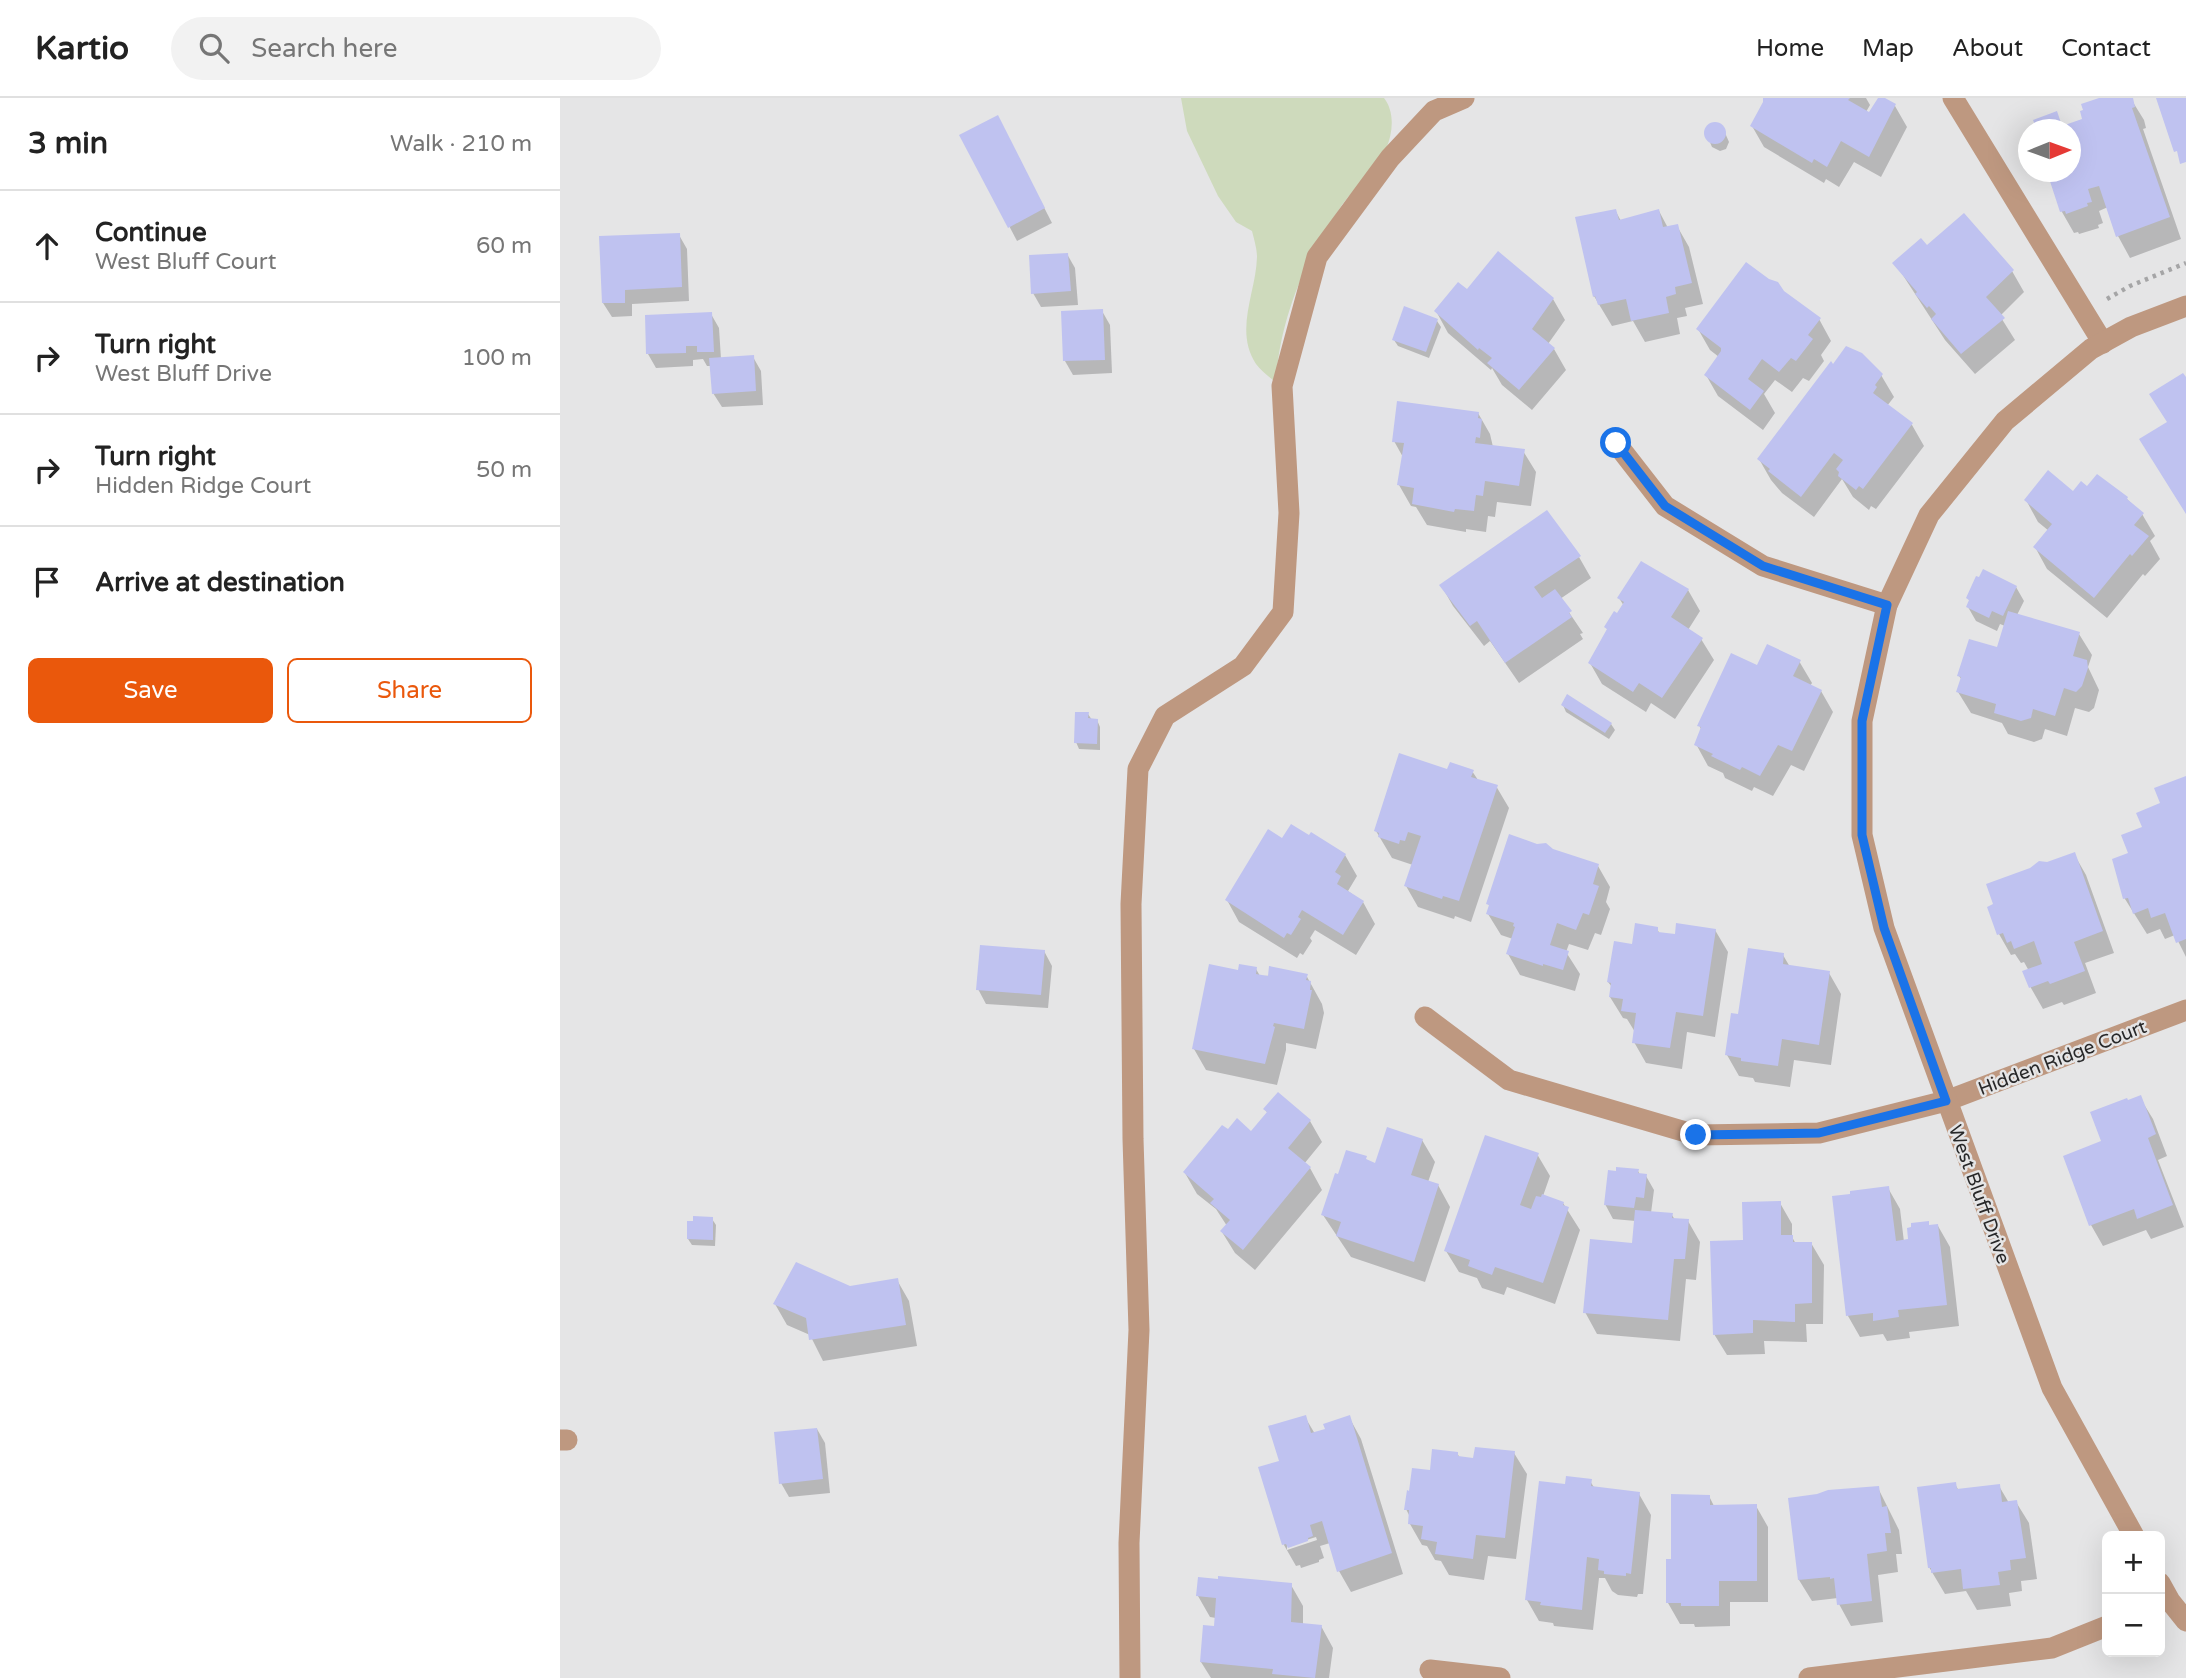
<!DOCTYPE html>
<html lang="en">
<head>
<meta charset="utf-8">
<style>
	:root { --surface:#fff; --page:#f2f2f2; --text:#222; --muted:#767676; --line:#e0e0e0; --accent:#ea580c }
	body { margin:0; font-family:"Varela Round",sans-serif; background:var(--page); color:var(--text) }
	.controls { position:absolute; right:21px; bottom:21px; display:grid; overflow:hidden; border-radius:10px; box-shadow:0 7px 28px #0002 }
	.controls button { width:63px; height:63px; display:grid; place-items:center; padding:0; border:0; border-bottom:2px solid var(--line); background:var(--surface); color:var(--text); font:35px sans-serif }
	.compass { position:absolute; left:1458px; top:21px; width:63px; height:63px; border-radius:50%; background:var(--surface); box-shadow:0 7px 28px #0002; rotate:89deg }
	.stop { position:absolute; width:21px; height:21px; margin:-16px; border:5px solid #1a73e8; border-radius:50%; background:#fff }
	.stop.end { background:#1a73e8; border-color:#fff; box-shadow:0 2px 7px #0008 }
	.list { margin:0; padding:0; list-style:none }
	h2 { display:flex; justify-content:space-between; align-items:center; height:91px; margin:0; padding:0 28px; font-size:30px }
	h2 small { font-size:23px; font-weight:400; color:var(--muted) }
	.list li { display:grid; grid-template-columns:46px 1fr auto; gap:21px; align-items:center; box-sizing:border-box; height:112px; padding:0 28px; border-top:2px solid var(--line) }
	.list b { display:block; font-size:26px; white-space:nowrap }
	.list p { margin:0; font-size:23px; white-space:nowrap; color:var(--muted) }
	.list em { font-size:23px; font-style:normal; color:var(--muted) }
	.actions { display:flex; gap:14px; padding:21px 28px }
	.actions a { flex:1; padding:16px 0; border:2px solid var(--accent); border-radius:10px; text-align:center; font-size:24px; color:var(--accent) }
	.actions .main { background:var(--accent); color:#fff }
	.icon { flex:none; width:38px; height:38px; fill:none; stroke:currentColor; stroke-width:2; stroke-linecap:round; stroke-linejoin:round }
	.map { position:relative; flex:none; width:1626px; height:1580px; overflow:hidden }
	header { display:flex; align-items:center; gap:42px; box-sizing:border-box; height:98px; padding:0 35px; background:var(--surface); border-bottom:2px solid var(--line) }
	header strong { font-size:33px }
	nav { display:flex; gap:38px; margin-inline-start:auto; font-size:24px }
	.search { width:490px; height:63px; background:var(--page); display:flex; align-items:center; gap:18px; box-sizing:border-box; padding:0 24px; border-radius:38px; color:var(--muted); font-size:26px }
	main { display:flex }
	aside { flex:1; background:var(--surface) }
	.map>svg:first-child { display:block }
</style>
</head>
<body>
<header>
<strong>Kartio</strong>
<div class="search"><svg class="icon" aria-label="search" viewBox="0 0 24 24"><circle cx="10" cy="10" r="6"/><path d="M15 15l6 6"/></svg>Search here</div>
<nav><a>Home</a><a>Map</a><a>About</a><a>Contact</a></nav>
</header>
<main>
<aside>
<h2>3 min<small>Walk · 210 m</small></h2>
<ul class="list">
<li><svg class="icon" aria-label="ahead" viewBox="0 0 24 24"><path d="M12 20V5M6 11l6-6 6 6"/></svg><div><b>Continue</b><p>West Bluff Court</p></div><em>60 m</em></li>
<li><svg class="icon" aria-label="right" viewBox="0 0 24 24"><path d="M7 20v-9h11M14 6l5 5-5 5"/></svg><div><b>Turn right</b><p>West Bluff Drive</p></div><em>100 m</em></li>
<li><svg class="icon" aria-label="right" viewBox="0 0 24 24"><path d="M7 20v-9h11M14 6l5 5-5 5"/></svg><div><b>Turn right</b><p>Hidden Ridge Court</p></div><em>50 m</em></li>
<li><svg class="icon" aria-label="arrive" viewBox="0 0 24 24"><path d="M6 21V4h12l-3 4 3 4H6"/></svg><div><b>Arrive at destination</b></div></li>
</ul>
<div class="actions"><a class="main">Save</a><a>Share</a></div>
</aside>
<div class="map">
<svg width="1626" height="1580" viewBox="0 0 1626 1580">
	<rect width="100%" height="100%" fill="#e5e5e6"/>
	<!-- green -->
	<path fill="#cedabc" d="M621,0h203c11,14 9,35 2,51 -10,22 -33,39 -46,59 -35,51 -61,113 -64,175 -6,-6 -15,-12 -20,-19 -22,-34 0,-71 1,-107 0,-8 -3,-18 -5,-26l-16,-9 -18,-26 -31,-65z"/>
	<!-- shadow -->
	<g fill="#0003" fill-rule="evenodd">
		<path d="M1206,0h100l4,7 -4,7 4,3 11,-17 14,8 12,21 -26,50 -27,-15 -15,25 -13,-8 -2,4 -60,-36 -12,-21z"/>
		<path d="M1545,0l26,1 13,21 2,8 -3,1 38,110 -51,19 -12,-22 -10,-29 -9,4 4,12 -5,2 1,3 -20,6 -1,-2 -4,1 -12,-21 -13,-40h21v-42h-31l17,-16 8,13 21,-7z"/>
		<path d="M1157,26l5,2 7,16 -3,7 -6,2 -8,-4 -6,-14 3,-7z"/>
		<path d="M445,33l47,92 -35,18 -55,-105z"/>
		<path d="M1055,112l6,11 38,-10 9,17 9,-2 12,21 14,57 -18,4 2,8 -10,2 3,16 -35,8 -12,-21 -21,5 -18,-30z"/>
		<path d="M119,137l8,14 2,52 -57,3v12l-20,1 -9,-14z"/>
		<path d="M1367,149l85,24 12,21 -24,24 15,24 -40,34 -30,-34 -50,-77z"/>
		<path d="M507,156l8,14 3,37 -37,2 -8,-14z"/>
		<path d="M907,194l86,7 12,21 -17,24 6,5 12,21 -34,40 -30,-25 -10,-17 -1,2 -43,-37 -12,-22z"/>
		<path d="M1222,194l37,27 12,22 -10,14 3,6 -15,20 -6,-3 -11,14 -17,-12 -11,14 11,19 -12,17 -45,-34 -12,-21 13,-18 -9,-7 -12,-21z"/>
		<path d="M542,213l8,14 2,48 -39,2 -8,-14 -2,-49z"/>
		<path d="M151,216l8,14 2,31 32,-2 8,14 2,34 -41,2 -9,-14 -1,-27h-5l-4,-7 -10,1v6l-37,2 -8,-14z"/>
		<path d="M877,223l4,6 -12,31 -31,-12 -4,-6z"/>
		<path d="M1321,277l13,22 -7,9 25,19 12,21 -48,63 -5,-3 -2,4 -16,-13 -11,-18 -28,38 -32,-24 -11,-13 -12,-21z"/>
		<path d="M918,315l12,21 3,13 30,4 13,21 -5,34 -34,-4 -2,15 -7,-1 -2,16 -20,-3v3l-39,-7 -11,-18 -5,-1 -12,-21 5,-26 -10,-18z"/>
		<path d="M1527,391l40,10 15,15 13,22 -5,5 10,18 -15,17 -2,-2 -36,44 -60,-49 -12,-22 14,-16 -11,-9 -12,-22z"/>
		<path d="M1019,459l12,21 -31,21 23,34 -3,1 3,5 -64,44 -29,-42 -6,5 -31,-40 -12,-21z"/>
		<path d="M1456,489l8,14 -7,14 62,19 13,21 -4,12 11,23 -5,18 -5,4 -14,-4 -8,28 -22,-7 -3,10 -8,3 -26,-8 -6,-11 -31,-10 -13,-21 4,-12 -3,-4 39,-26 7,-24 -5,-2 -3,7 -21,-10 -8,-14 2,-5 -2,-4z"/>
		<path d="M1128,492l12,21 -12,19 13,9 13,21 -39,59 -24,-16 -5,9 -44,-28 -12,-21 18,-32 -2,-4 18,-21 -5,-8z"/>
		<path d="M1239,563l13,22 -2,3 11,5 12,21 -29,59 -13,-6 -18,31 -19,-9 -2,4 -27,-13 -2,-5 -15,-7 -12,-22 6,-13 -3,-6 59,-58z"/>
		<path d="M1003,607l48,19 4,6 -6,9 -43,-27z"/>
		<path d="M528,616l4,6h5l3,7v23l-21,-1 -3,-7z"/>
		<path d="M888,673h24l6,9 18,6 13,22 -38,114 -16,-6 -1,3 -36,-12 -12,-21 7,-21 -21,-7 -16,-27z"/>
		<path d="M1626,682v177l-11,-22 -10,4 -5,-10 -13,5 -22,-35 -6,-18 11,-27 14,-26 18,-23z"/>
		<path d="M723,743l62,14 12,21 -9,15 15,11 12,22 -19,31 -41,-25 -5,8 2,3 -9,14 -3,-2 -3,5 -58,-36 -12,-22z"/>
		<path d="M1514,756l12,21 28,78 -29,10 11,30 -32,12 -2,-3 -19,7 -12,-21 -6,-16 4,-1 -5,-9 -3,1 -6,-9 -4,1 -12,-21 48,-70z"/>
		<path d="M1038,768l12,21 -4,15 4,7 -9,26 -6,-2 -7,17 -19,-6 -3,8 14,22 -5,17 -55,-16 -12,-21 5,-15 -12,-4 -13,-21 2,-6 -2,-5z"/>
		<path d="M1097,831l3,5 16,2 39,-6 13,22 -13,85 -28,-5 -5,37 -36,-6 -12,-21 1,-10 -8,-13 -4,-1 -13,-21 2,-10 -4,-5 25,-36z"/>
		<path d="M484,853l8,15 -4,42 -62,-4 -8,-15z"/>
		<path d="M1223,857l7,12 39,6 12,21 -10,71 -37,-5 -4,27 -35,-5 -2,-4 -14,-2 -12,-21 13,-39z"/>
		<path d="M696,871l4,7 46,-1 16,29 2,9 -8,36 -30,-6v7l-9,35 -71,-15 -12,-21 45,-77z"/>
		<path d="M1580,1000l13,21 14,37 -9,4 26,67 -33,12 -5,-9 -43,16 -12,-21 12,-83 24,-39z"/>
		<path d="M705,1011l45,12 12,21 -18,22 6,4 12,22 -67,80 -20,-17 -13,-21 5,-6 -11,-17 -19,-15 -12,-21 43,-41 24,1 16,-19z"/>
		<path d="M862,1042l13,22 -7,20 10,3 12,22 -25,75 -74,-25 -28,-42 16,-39 26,-18 3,4 9,3z"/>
		<path d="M977,1056l13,22 -7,20 20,7 17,27 -25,74 -48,-17 -3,8 -22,-7 -5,-10 -18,-6 -13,-21z"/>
		<path d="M1078,1073l2,4 6,1 8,14 -3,23 21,2 3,5 13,1 12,21 -4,38 -10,-1 -6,62 -83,-7 -12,-22 48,-67 3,-24 -23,-2 -8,-15z"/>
		<path d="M1328,1090l12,21 4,33 6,-1 20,-14 8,-1 12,21 9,79 -50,6 1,6 -23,3 -4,-7 -23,3 -12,-21z"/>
		<path d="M1220,1105l12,21v13l4,7 15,-1 13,22 -1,59h-17l1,18 -43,-1 1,13 -38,1 -13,-21 31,-92z"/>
		<path d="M152,1121l4,6 -1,21 -23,-1 -4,-6z"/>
		<path d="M337,1182l12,21 8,45 -94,15 -13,-26 -23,-10 -12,-21z"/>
		<path d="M745,1319l10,17 12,-4 22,-13 12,22 42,135 -52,18 -12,-21 -9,-28 -10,3 4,12 -5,2v2l-18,6 -1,-3 -4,1 -12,-21 -23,-77 20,-6zM756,1439l1,3 -30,10v-4z"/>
		<path d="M257,1331l8,14 5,50 -41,4 -8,-14z"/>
		<path d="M897,1355l3,5 15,2 39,-7 13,21 -11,85 -28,-3 -4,24 -35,-5 -8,-14 -6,-1 -8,-14 -5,-1 -12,-21v-7l-4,-8 25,-37z"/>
		<path d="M1030,1383l5,8 44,5 12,21 -8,79h-5l-1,3 -19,-2 -6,-4 -7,-13h-6l-6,52 -39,-4 -1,-3 -14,-2 -12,-21 40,-114z"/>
		<path d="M1395,1386l4,7 40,-5 10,17 7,-1 13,21 8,56 -16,2 1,10 -13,2 2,13 -34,4 -11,-19 -21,3 -16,-27z"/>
		<path d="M1318,1390l21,42 3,24h-6l2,18 -20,3 5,47 -32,4 -12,-22 -1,-6 -26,3 -13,-21 -9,-81z"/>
		<path d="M1149,1398l5,10h42l12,21v75h-38v24l-35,1 -1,-3h-14l-12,-21 5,-42z"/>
		<path d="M731,1487l12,21v19l18,1 12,22 -4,30h-118l-10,-16 14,-34 1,-10 -6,-1 -12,-21z"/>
	</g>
	<!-- building -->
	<g fill="#bfc2f0">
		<path d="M1203,0h87l-2,2 21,12 9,-14h7l11,6 -27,53 -28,-16 -14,26 -13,-8 -2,4 -62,-37 13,-24z"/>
		<path d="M1539,0h34l2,9 -3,1 38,109 -54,20 -17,-51 -11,3 4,13 -5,1 1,3 -22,8 -1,-3 -5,1 -13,-40h23v-42h-33l-4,-10 24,-9 5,15 20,-7 -2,-8 3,-1 -2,-6z"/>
		<path d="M1596,0h30v64l-6,2 -3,-13 -3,1z"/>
		<path d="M438,17l47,93 -37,20 -49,-93z"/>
		<circle cx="1155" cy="35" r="11"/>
		<path d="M1056,111l3,11 40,-11 4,18 15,-3 14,59 -17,4 1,7 -10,3 3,16 -38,8 -5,-22 -28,6 -3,-9 -2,1 -18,-80z"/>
		<path d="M1404,115l50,57 -28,27 19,21 -44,36 -30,-35 5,-5 -7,-8 -2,2 -12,-14 2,-2 -25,-29 29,-25 6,7z"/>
		<path d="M120,135l2,54 -57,3v13h-23l-3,-67z"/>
		<path d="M938,153l56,47 -22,31 23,19 -36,42 -32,-27 5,-5 -13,-10 -1,2 -44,-39 24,-29 9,7z"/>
		<path d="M508,155l3,38 -40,3 -2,-39z"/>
		<path d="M1186,164l23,17 9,3 6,9 37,27 -13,17 5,4 -17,22 -5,-3 -12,14 -17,-13 -14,20 16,12 -14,19 -46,-35 17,-24v-3l-25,-19z"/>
		<path d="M844,208l34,13 -12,33 -34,-12z"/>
		<path d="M543,211l2,51 -42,1 -2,-50z"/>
		<path d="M152,214l2,40h-17v-6h-11v7l-40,1 -1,-39z"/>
		<path d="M1286,248l16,7 21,21 -8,11 2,2 -4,6 40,30 -50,66 -4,-3 -3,4 -18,-14 1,-4 -3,-3 7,-9 -9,-7 -33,44 -33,-26 2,-2 -13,-10 74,-98 2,3z"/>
		<path d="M194,257l2,36 -44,3 -3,-36z"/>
		<path d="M1623,275l3,4v137l-47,-75 28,-17 -18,-28z"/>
		<path d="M837,303l82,11 -1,6 4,1 -2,19 -4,-1 -1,6 50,6 -6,37 -34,-5 -2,15 -7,-1 -2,16 -19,-2 -1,3 -42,-8 2,-16 -17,-3 7,-42 -12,-1z"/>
		<path d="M1488,372l25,21 8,-10 6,5 10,-12 31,23 -1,2 17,14 -10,12 15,11 -17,20 -2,-2 -36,44 -61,-51 19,-23 -28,-24z"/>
		<path d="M987,412l34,46 -47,31 8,11 13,-9 17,22 -3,2 3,4 -67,46 -28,-42 -7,5 -31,-41z"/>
		<path d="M1081,463l48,28 -18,28 32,21 -41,60 -23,-15 -6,9 -45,-29 19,-34 -3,-2 10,-16 3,2 7,-11 -7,-4z"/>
		<path d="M1423,471l34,17 -14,30 -11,-5 -3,7 -23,-11 3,-7 -3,-2 10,-22 3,1z"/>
		<path d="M1448,513l72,21 -7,24 14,4 1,8 -6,18 -6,6 -12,-4 -9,28 -22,-7 -2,9 -10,3 -27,-8 2,-9 -40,-12 5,-15 -4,-1 12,-37 28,8z"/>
		<path d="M1207,546l34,16 -8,16 29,14 -30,61 -14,-6 -18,31 -18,-9 -2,3 -29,-14 2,-2 -19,-9 7,-18 -4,-1 34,-73 26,12z"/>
		<path d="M1007,596l45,29 -7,10 -44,-28z"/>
		<path d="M515,614h14l-1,6 10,1 -1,25 -23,-1z"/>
		<path d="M839,655l48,16 3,-7 24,8 -3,7 27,8 -39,116 -16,-5 -1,3 -38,-13 17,-50 -13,-4 -3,9 -5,-1 -1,4 -21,-7 1,-4 -5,-2z"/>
		<path d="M1626,678v163l-10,4 -11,-30 -14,5 -3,-10 -15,6 -5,-16 -5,1 -11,-40 16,-6 -7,-18 21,-8 -6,-14 24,-10 -6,-15z"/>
		<path d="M731,726l18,11 2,-3 35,22 -11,18 6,4 -4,8 27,17 -21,34 -41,-25 -4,7 3,2 -10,16 -4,-2 -3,5 -59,-38 43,-71 14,9z"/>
		<path d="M949,736l28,10 9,-1 7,6 46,15 -6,20 6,2 -10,29 -6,-2 -7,17 -19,-7 -7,22 19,6 -6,19 -20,-6v2l-37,-12 9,-27 -2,-1 1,-3 -28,-9 3,-9 -3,-1z"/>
		<path d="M1515,754l28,79 -29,11 11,29 -35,13 -2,-3 -19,7 -7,-17 20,-7 -8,-23 -20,8 -3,-8 -4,2 -4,-10 -6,2 -10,-28 6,-3 -7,-20 44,-16 9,-7 8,1z"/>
		<path d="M1075,825l23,4v5l17,2 1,-11 40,6 -13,87 -27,-4 -6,36 -38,-5 4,-30 -15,-2 2,-12 -14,-2 2,-14 -4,-1 7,-41 18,3z"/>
		<path d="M420,847l65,5 -4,45 -65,-5z"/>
		<path d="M1188,850l36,5 -1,11 47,7 -11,74 -37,-6 -4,27 -37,-5v-3l-16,-3 6,-42 7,1z"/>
		<path d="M649,866l29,6 1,-6 18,3 -1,7 12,2 1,-10 39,8 -2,6 5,1 -1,9h2l-8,39 -30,-6 -1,3 2,1 -10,37 -73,-15z"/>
		<path d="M718,994l33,28 -23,28 23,19 -68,83 -23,-19 10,-11 -20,-17 4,-4 -31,-27 39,-47 6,4 9,-11 14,13 16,-19 -4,-3z"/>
		<path d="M1581,997l15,39 -8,4 25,67 -36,14 -3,-10 -45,17 -26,-70 38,-15 -11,-29 37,-14 1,2z"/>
		<path d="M827,1029l36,12 -12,36 28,9 -25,78 -78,-26 5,-14 -20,-7 14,-42 3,1 8,-24 21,6 -1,3 9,4z"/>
		<path d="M925,1037l54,18 -19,52 11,4 5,-13 5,1 1,-3 22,8 -1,3 6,2 -26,76 -48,-16 -3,8 -24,-9 2,-6 -26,-9z"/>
		<path d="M1056,1069l23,2 -1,4 9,1 -3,24 -8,-1 -2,11 -30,-3 4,-35 8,1z"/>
		<path d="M1329,1088l7,55 12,-2 -1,-11 4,-1v-4l18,-2v4l9,-1 9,81 -49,5 1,7 -26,4v-8l-27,3 -14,-120 18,-2v-3z"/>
		<path d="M1221,1103v34h12v7h19v61l-17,1v18l-42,-2v13l-40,2 -3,-94 33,-1 -1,-38z"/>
		<path d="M1075,1112l38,3 -1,5 17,1 -4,40h-11l-6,61 -85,-7 7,-74 42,4z"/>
		<path d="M133,1118l20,1v23l-26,-1v-18h6z"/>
		<path d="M236,1164l54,24 48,-8 8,47 -97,15 -3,-22 -33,-14z"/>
		<path d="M746,1317l5,18 14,-4 -2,-5 27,-9 42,138 -55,19 -15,-51 -12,4 3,11 -5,2v3l-20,7 -2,-4 -4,1 -24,-78 21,-6 -11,-35z"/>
		<path d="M257,1330l6,51 -44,5 -5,-52z"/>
		<path d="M915,1349l40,4 -10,87 -29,-3 -3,24 -38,-5 2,-12 -16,-3 2,-13 -15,-2 1,-14h-5l3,-20 2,1 3,-23 18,2 2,-21 26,3v4l15,2z"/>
		<path d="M1006,1378l26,3 -1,7 49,6 -9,82 -5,-1v3l-22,-2v-3l-6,-1 1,-11 -12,-2 -5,53 -42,-5 1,-3 -16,-2 14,-119 26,3z"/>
		<path d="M1396,1384l1,7 43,-5 2,18 15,-2 9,58 -16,2 1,10 -13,2 2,13 -37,4 -2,-20 -30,4v-5h-3l-11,-81z"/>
		<path d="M1319,1388l3,21 5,-1 4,27h-6l2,18 -20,3 5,47 -35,4 -3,-27 -4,1v-2l-32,3 -10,-82 29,-4 11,-4z"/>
		<path d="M1111,1396l39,1v10l47,-1v77h-38v25h-38v-3h-15v-44h5z"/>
		<path d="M658,1478l74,7 -1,39 31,3 -7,53 -43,-4 1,-5 -73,-7 3,-37 11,1 2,-28 -20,-2 2,-19 20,2z"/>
	</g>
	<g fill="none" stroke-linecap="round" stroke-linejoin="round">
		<!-- path -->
		<path stroke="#a5a5a6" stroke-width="4.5" stroke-dasharray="3.5 5" stroke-linecap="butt" d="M1547,201l23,-13 56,-23"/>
		<!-- minor -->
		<g stroke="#be9880" stroke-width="21">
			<path d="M1393,0l150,245"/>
			<path d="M1056,345l49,63 98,60 124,39"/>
			<path d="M865,919l84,63 187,55 123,-2 127,-32 240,-91"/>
			<path d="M0,1342h7"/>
			<path d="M1574,1438l-82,-148 -168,-460 -22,-93v-114l25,-116 42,-90 76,-94 86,-72 40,-22 55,-21"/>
			<path d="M1600,1485l10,18 16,20"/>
			<path d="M870,1572l70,8"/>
			<path d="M570,1580l-1,-135 10,-213 -6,-191 -2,-235 7,-135 27,-53 78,-50 40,-54 6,-99 -7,-127 35,-129 73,-99 44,-47 30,-13"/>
			<path d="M1249,1580l243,-30 55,-22"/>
		</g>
	</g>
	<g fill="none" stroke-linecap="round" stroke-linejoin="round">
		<!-- route -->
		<path stroke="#1a73e8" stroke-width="9" d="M1056,345l49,63 98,60 124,39 -25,116v114l22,93 62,173 -127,32 -123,2"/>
	</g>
	<g text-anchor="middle" stroke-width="5" stroke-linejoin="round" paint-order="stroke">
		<!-- street labels -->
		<g font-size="19" fill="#282829" stroke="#e5e5e6">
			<text transform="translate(1502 959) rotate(-21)" y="7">Hidden Ridge Court</text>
			<text transform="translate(1420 1096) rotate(70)" y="7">West Bluff Drive</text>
		</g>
	</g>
</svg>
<div class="controls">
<button>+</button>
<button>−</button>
</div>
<svg class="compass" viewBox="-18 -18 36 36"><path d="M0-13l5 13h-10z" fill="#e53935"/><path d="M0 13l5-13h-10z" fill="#767676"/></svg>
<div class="stop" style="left:1056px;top:345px"></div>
<div class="stop end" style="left:1136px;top:1037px"></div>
</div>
</main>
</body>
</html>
